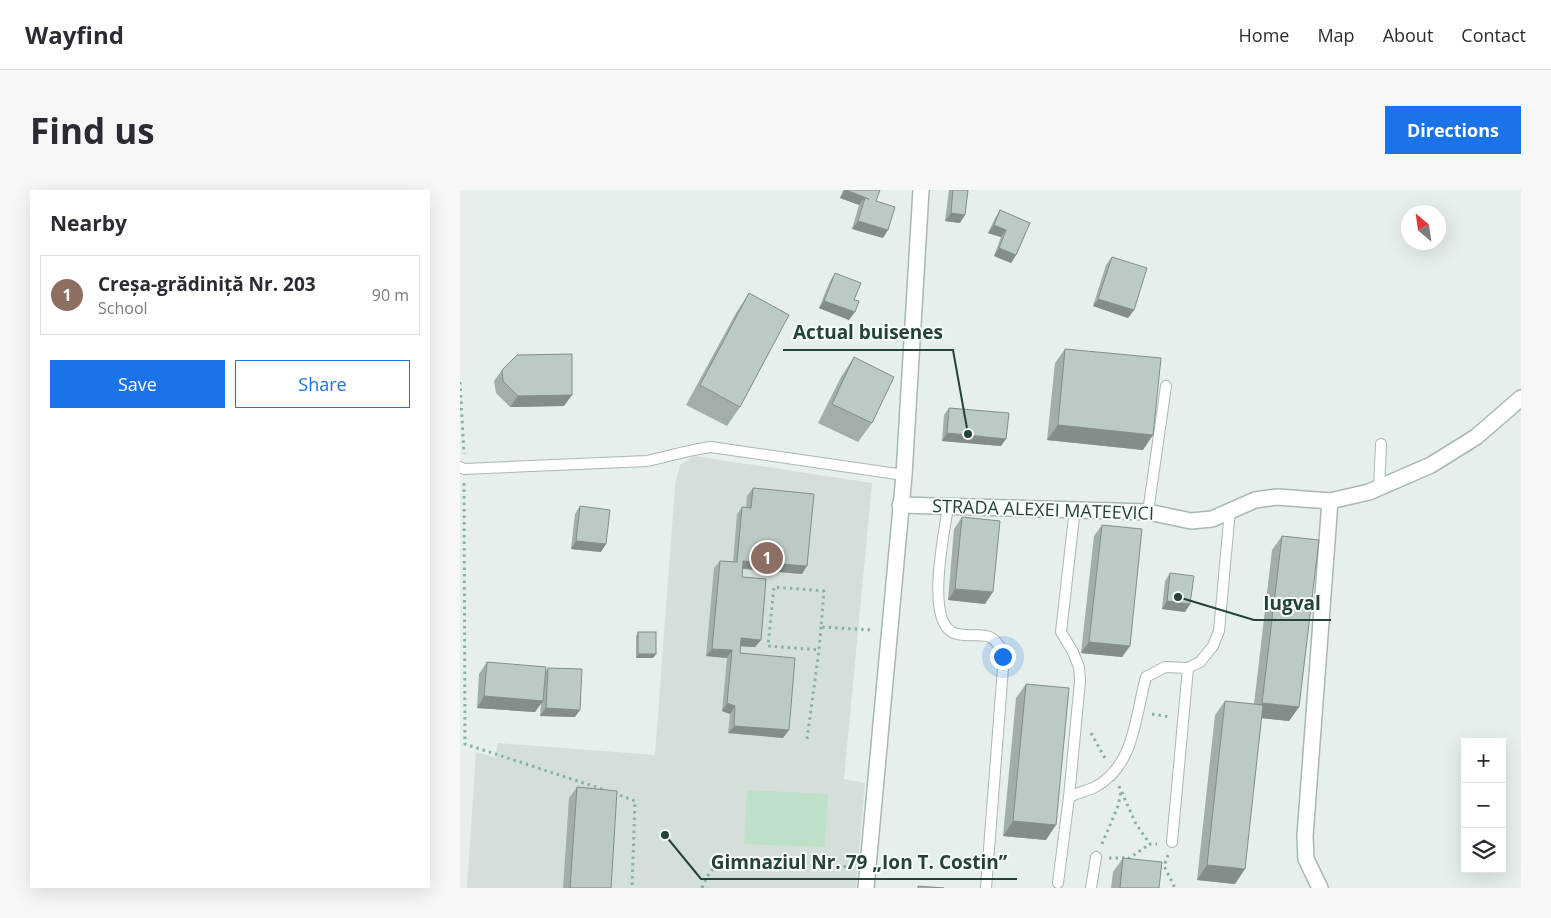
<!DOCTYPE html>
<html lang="en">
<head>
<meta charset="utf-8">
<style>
	:root { --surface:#fff; --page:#f7f7f7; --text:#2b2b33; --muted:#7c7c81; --line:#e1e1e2; --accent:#1a73e8 }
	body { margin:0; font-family:"Open Sans",sans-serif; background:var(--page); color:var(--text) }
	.controls { position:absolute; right:15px; bottom:15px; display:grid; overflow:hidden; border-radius:0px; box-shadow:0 5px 20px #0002 }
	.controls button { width:45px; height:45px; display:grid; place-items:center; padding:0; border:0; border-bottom:1px solid var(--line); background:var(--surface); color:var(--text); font:25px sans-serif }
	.compass { position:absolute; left:941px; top:15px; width:45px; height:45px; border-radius:50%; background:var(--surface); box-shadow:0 5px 20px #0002; rotate:331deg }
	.you { position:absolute; left:542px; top:466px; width:18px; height:18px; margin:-12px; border:4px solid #fff; border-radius:50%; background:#1a73e8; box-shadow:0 0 0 8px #1a73e833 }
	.badge { display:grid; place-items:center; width:32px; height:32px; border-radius:50%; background:var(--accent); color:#fff; font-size:16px; font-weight:700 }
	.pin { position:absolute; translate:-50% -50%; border:2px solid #fff; box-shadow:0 1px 5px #0006 }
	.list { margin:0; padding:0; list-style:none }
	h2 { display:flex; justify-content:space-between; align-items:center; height:65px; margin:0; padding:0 20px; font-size:21px }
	h2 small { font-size:16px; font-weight:400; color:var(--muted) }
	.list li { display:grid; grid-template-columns:32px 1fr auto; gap:15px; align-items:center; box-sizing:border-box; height:80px; margin:0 10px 10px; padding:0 10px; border:1px solid var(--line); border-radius:0px }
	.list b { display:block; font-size:19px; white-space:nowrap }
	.list p { margin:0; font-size:16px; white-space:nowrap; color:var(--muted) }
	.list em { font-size:16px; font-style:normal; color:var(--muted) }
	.actions { display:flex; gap:10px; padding:15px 20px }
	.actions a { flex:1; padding:11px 0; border:1px solid var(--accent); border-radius:0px; text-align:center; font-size:18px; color:var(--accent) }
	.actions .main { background:var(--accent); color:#fff }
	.icon { flex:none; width:28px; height:28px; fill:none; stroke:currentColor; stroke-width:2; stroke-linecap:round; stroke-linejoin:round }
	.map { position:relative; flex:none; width:1061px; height:698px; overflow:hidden; border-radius:0px }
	header { display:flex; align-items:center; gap:30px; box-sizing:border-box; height:70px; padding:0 25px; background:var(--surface); border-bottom:1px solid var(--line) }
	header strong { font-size:24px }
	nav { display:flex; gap:28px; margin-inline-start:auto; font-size:18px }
	.intro { display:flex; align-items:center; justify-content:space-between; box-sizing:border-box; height:120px; padding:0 30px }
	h1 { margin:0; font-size:35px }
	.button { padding:12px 22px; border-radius:0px; background:var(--accent); color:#fff; font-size:18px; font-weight:700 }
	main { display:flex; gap:30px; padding:0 30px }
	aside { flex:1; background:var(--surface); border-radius:0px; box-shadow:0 5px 20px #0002 }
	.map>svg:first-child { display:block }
</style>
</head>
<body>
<header>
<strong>Wayfind</strong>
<nav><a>Home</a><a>Map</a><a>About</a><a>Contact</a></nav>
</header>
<div class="intro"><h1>Find us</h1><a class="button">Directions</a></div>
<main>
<aside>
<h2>Nearby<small></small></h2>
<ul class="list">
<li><span class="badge" style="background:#8d6e63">1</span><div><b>Creșa-grădiniță Nr. 203</b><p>School</p></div><em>90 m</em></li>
</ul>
<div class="actions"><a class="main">Save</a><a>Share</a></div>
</aside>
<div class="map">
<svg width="1061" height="698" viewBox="0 0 1061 698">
	<rect width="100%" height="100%" fill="#e6efeb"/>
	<!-- built -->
	<path fill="#d4dfda" d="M234,266l178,27 -28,296 21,4 -9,105h-389l9,-136 19,5 3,-14 157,12 20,-269 5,-21z"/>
	<!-- grass -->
	<path fill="#bfe0c8" d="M287,600l81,4 -3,53 -81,-3z"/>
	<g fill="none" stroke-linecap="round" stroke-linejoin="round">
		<defs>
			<g id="service">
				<path d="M0,277l4,2 183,-8c22,-5 42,-11 64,-14l193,28"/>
				<path d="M919,299l2,-45"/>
				<path d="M488,316c-3,25 -25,121 9,128 24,5 34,-8 47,21l-18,233"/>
				<path d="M688,322l18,-126"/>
				<path d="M609,607l11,-116 -1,-14 -6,-15 -12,-20 14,-124"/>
				<path d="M712,652l16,-174"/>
				<path d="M598,693l11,-86c8,-4 18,-6 26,-10 40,-21 40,-71 51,-110l19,-10 23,1 12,-6 13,-16 6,-15 11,-121"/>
				<path d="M631,698l5,-31"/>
			</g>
			<g id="minor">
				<path d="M440,315l248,7 43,9 21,-2 43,-19 22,-3 53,4 39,-9 62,-27 45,-28 45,-39"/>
				<path d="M406,698l38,-413 17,-285"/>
				<path d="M860,698l-14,-29 -1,-23 25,-335"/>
			</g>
		</defs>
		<!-- service casing -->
		<use href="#service" stroke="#a8b8b2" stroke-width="12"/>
		<!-- minor casing -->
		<use href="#minor" stroke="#a8b8b2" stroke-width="18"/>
		<!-- path -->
		<g stroke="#86b3a5" stroke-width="3" stroke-dasharray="2.5 4" stroke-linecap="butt">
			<path d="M0,192l4,72"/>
			<path d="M4,293l1,261 140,46"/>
			<path d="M361,437l-2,23 -51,-4 6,-59 50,4 -3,36 52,3"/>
			<path d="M692,524l18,3"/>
			<path d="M631,543l15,27"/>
			<path d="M347,549l12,-89"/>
			<path d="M659,596l17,38 14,20h7"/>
			<path d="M154,603l21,8 -3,87"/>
			<path d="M642,654l16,-38 3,-14"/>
			<path d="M708,665l-4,11 11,22"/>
			<path d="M649,668h16"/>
			<path d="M668,669l22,-15"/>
			<path d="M242,698c6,-16 14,-26 31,-30l118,9"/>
		</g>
		<!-- service -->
		<use href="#service" stroke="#fff" stroke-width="10"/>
		<!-- minor -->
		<use href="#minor" stroke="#fff" stroke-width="15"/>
	</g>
	<!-- wall -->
	<g fill="#a1aea9">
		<path d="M383,0h37l-4,11 7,37 -31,-9 7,-24 -19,-7z"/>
		<path d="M489,0h19l-8,33 -15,-2z"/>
		<path d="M540,20l16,45 -5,8 -17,-7 7,-19 -13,-4 7,-15z"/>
		<path d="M652,67l22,53 -6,8 -35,-12 13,-41z"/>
		<path d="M375,83l19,27 -5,20 -30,-12 11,-27z"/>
		<path d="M289,103l-9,114 -13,19 -41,-21 50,-92z"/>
		<path d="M605,159l78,101 -96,-10 8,-77z"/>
		<path d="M394,167l18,66 -14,19 -40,-19 23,-46z"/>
		<path d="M42,180l62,36 -54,1 -14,-14 -2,-12z"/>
		<path d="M489,218l52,38 -59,-5 2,-26z"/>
		<path d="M293,298l49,86 -60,-5v8l13,70 -15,-1v7l43,85 -55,-5 2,-19 -8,-3 5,-53 -21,-2 8,-88 6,-7 13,1 4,-48 5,-7h4l1,-11z"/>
		<path d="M120,316l21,46 -30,-3 4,-35z"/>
		<path d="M502,327l23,87 -37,-4 6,-71z"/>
		<path d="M642,335l28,121 -8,11 -41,-4 13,-117z"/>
		<path d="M822,346l17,171 -10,14 -28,-3 -26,166 -38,-4 18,-165 10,-14 29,3 18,-154z"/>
		<path d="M710,383l20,31 -5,8 -23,-3 3,-28z"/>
		<path d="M178,442l15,26h-17v-22z"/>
		<path d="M27,472l58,10 3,-4 27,49 -35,-1 1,-13 -6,9 -58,-4 2,-34z"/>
		<path d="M566,494l20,156 -43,-4 13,-138z"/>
		<path d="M117,597l34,101h-48l6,-90z"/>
		<path d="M663,668l36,30h-48l2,-16z"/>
	</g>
	<!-- shaded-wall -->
	<g fill="#838d89">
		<path d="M385,0l20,8 -6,7 -19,-7z"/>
		<path d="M491,23l14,2 -5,8 -15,-2z"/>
		<path d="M398,31l30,9 -5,8 -31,-9z"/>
		<path d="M534,35l12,5 -5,7 -13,-4z"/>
		<path d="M539,58l17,7 -5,8 -17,-7z"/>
		<path d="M638,109l36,11 -6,8 -35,-12z"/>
		<path d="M364,111l31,11 -6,8 -30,-12z"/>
		<path d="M112,205l-8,11 -54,1 8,-11z"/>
		<path d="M598,235l95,10 -10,15 -96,-10z"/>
		<path d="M487,243l59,6 -5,7 -59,-5z"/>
		<path d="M116,351l30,3 -5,8 -30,-3z"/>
		<path d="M283,371l64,5 -5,8 -64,-6z"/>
		<path d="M495,399l38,3 -8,12 -37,-4z"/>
		<path d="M707,411l23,3 -5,8 -23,-3z"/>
		<path d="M281,448l20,2 -6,7 -19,-1z"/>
		<path d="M629,452l41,4 -8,11 -41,-4z"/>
		<path d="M252,459l20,1 -5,8 -21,-2z"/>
		<path d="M178,464h18l-3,4h-17z"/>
		<path d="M24,506l59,5 -8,11 -58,-4z"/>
		<path d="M267,513l8,3 -5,8 -8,-3z"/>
		<path d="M802,513l37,4 -10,14 -37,-4z"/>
		<path d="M86,518l34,2 -5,7 -35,-1z"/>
		<path d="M274,536l55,4 -6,8 -55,-5z"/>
		<path d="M553,631l43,4 -10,15 -43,-4z"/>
		<path d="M747,675l38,4 -10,15 -38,-4z"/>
	</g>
	<!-- building -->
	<g fill="#bbcac4" stroke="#838d89">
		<path d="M386,0h34l-4,11 19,6 -7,23 -30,-9 7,-23 4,1z"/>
		<path d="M493,0h15l-3,25 -14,-2z"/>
		<path d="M540,20l30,13 -14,32 -17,-7 7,-18 -12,-5z"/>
		<path d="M652,67l35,11 -13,42 -36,-11z"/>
		<path d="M375,83l26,10 -7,17 5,1 -4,11 -31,-11z"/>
		<path d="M289,103l40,22 -49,92 -40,-22z"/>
		<path d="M605,159l96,9 -8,77 -95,-10z"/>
		<path d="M112,164v41l-54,1 -15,-15 -1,-11 15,-15z"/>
		<path d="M394,167l40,20 -22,46 -40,-19z"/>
		<path d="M489,218l60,5 -3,26 -59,-6z"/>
		<path d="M293,298l61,6 -7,72 -64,-5 -1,16 24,2 -5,61 -20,-2 -1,15 55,5 -6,72 -55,-4 1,-20 -8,-3 5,-53 -20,-1 8,-88 17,1 5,-55 9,1z"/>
		<path d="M120,316l30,4 -4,34 -30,-3z"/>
		<path d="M502,327l38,4 -7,71 -38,-3z"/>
		<path d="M642,335l40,4 -12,117 -41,-4z"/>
		<path d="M822,346l37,4 -20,167 -37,-4z"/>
		<path d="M710,383l24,3 -4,28 -23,-3z"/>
		<rect x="178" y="442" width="18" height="22"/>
		<path d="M27,472l59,5 -3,34 -59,-5z"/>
		<path d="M88,478l34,1 -2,41 -34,-2z"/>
		<path d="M566,494l43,4 -13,137 -43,-4z"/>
		<path d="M765,511l38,4 -18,164 -38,-4z"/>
		<path d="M117,597l40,4 -6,97h-41z"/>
		<path d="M663,668l39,4 -3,26h-39z"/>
		<path d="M458,696l26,2h-26z"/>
	</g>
	<g text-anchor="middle" stroke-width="4" stroke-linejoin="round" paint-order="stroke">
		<!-- street labels -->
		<g font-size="18" fill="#24423a" stroke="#f7fbf9">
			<text transform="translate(583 320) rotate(2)" y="6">STRADA ALEXEI MATEEVICI</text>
		</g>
	</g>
	<!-- callouts -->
	<path fill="none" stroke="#24423a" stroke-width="2" d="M508 244L493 160H323M718 407L794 430H871M205 645L241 689H557"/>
	<g fill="#24423a" stroke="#f7fbf9" stroke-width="2">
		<circle cx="508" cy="244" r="5"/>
		<circle cx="718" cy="407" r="5"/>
		<circle cx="205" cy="645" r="5"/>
	</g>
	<g font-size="19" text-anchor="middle" font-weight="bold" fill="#24423a" stroke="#f7fbf9" stroke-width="4" stroke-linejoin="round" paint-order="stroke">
		<text x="408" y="149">Actual buisenes</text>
		<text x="832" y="420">Iugval</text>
		<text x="399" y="679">Gimnaziul Nr. 79 „Ion T. Costin”</text>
	</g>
</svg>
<div class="controls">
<button>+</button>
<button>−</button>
<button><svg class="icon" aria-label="layers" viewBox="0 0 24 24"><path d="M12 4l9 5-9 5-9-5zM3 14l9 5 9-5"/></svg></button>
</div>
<svg class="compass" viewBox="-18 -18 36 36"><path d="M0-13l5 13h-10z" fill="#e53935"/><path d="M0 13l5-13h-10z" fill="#7c7c81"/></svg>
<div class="you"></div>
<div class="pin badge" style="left:307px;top:368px;background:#8d6e63">1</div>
</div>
</main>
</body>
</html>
